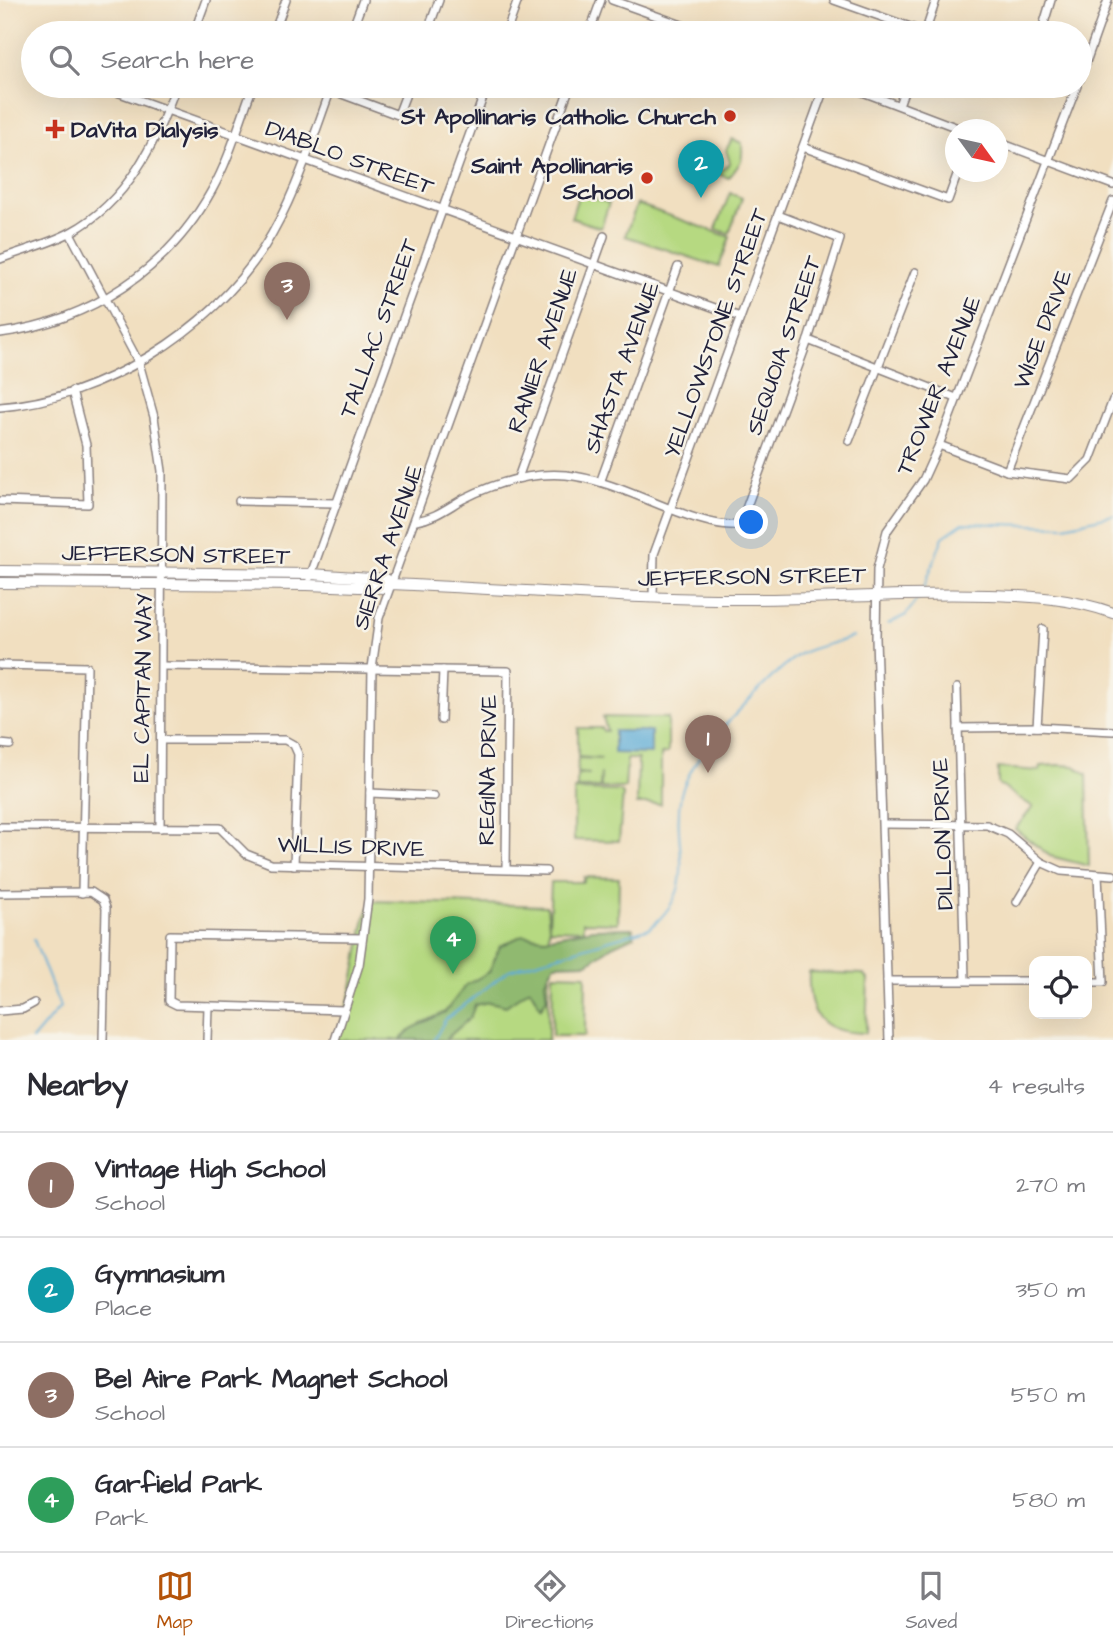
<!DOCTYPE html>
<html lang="en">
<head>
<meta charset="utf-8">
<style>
	:root { --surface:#fff; --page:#f7f7f7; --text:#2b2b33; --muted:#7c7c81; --line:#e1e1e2; --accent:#b45309 }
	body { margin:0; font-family:"Architects Daughter",sans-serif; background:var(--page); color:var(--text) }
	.controls { position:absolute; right:21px; bottom:21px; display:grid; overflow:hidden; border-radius:14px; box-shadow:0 7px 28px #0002 }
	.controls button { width:63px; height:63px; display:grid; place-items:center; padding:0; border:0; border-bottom:2px solid var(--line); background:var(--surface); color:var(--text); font:35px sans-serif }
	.compass { position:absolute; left:945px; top:119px; width:63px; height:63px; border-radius:50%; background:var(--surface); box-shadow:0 7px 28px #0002; rotate:123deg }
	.you { position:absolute; left:752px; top:523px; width:24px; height:24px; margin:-18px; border:5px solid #fff; border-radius:50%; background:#1a73e8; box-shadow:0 0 0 10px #1a73e833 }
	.badge { display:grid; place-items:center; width:46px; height:46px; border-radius:50%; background:var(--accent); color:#fff; font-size:23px; font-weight:700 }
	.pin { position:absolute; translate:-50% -58px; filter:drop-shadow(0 2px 4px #0008) }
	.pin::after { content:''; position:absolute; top:37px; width:24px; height:21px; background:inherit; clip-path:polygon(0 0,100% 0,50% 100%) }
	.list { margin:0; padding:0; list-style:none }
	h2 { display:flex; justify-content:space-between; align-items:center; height:91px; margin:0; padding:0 28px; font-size:30px }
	h2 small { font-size:23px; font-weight:400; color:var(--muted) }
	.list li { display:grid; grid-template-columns:46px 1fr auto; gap:21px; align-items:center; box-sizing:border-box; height:105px; padding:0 28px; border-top:2px solid var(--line) }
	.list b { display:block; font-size:26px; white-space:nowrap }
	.list p { margin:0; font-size:23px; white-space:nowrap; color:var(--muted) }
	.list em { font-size:23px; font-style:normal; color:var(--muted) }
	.icon { flex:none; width:38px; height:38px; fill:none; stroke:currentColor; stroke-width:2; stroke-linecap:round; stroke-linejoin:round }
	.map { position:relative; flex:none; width:1113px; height:1040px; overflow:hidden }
	.search { position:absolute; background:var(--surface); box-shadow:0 7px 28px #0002; left:21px; right:21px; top:21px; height:77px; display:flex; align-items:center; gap:18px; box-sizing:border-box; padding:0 24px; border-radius:38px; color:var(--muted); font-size:26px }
	.sheet { height:511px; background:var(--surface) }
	nav { display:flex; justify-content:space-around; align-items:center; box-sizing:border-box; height:98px; border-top:2px solid var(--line); background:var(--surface); font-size:19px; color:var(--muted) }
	nav a { display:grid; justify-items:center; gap:4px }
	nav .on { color:var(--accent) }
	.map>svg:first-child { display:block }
</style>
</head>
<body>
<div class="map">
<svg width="1113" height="1040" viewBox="0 0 1113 1040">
	<rect width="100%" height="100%" fill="#f7f3e8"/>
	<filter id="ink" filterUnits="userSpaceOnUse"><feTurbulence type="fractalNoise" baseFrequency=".0143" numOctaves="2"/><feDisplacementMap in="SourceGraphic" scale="14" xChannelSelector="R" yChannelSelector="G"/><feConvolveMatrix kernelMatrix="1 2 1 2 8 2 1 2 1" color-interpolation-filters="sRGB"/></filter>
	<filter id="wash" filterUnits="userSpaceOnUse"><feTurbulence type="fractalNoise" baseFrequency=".00686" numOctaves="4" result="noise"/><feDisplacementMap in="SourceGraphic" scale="28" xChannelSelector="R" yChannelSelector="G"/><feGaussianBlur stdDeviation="1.57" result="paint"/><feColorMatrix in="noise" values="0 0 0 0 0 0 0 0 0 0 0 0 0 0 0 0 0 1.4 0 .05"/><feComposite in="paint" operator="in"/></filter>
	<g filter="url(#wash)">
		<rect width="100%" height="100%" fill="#f1dfc0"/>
		<!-- green -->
		<g fill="#b6d981" stroke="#6c7e5e" stroke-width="2">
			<path d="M732,139l10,4c1,21 -1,18 -13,35l-11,-4 12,-11 -4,-13z"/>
			<path d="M579,193l30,10 -8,25 -30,-10z"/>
			<path d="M730,193l12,5 -13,36 -13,-5z"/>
			<path d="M637,204l93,33 -11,30 -94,-31z"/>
			<path d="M603,717l65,1v35l-7,1v50h-24l1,-45h-11l-2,29h-24v-15l-1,15h-23v-14h13l-13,-1 1,-15 24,1 -24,-2v-29h24l1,3h4z"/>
			<path d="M1059,765l15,1 13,8 2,92 -39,-10 -35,-27 18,-22 -35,-23v-16l42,3 1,-5z"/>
			<path d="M574,790l45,1 4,3 -4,47 -45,-1z"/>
			<path d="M584,877l35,1 -1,45 -35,-1v8l-34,-1 -1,111h-212l15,-47 14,-75 7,-17 175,5 2,22 2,-46h33z"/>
			<path d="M809,972l54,2 5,5 -2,54c-44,0 -59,-16 -57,-61z"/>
			<path d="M553,974l33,1 -1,61h-33z"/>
		</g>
		<!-- forest -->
		<path fill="#90b96f" stroke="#596e55" stroke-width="2" d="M633,928l1,8 -22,10 -24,17 -33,1 -10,17 2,17 -6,10 -11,-19 -24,17 -17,-4 -14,3 -5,13 -25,22h-45l11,-11 34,-17 21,-27 23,-13 11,-26 23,-11 22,3 47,-9z"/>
		<!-- water -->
		<path fill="#5dacd7" stroke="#406789" stroke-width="2" d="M614,731h37v23l-37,-1z"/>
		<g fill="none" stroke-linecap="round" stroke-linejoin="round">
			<!-- stream -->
			<g stroke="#5dacd7" stroke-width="2">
				<path d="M923,590l20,-53 20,-14 102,3 48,-11"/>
				<path d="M888,624l18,-9 12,-17"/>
				<path d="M32,1040l28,-33 -26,-67"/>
				<path d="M434,1040l11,-20 64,-50 141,-42c53,-45 20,-79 31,-134 3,-11 12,-28 19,-38 12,-19 83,-94 102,-103 15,-7 34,-10 51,-16"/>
			</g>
		</g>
	</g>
	<g filter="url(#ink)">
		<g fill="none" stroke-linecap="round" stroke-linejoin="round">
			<defs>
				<g id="minor">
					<path d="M612,0l92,33"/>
					<path d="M834,0l93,33"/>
					<path d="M194,33l12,-33"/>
					<path d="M274,33l12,-33"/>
					<path d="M351,33l12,-33"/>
					<path d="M427,33l12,-33"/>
					<path d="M506,33l12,-33"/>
					<path d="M589,33l12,-33"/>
					<path d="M925,33l11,-33"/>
					<path d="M1041,33l10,-33"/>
					<path d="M1080,79l28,-79"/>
					<path d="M847,86l116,44"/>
					<path d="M106,88l634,229"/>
					<path d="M331,90l67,25 11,-29"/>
					<path d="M899,105l7,-19"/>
					<path d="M998,142l115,43"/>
					<path d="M803,147l145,53 10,-28"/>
					<path d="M70,233l69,130 15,54 8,54 -2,357"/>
					<path d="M0,259c23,-9 49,-15 71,-27 56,-30 85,-89 105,-146"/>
					<path d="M0,333c90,-12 168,-63 212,-143 18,-32 28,-70 41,-104"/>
					<path d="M808,340l148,58"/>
					<path d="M0,407c101,-8 210,-75 264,-160 31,-49 48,-107 68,-161"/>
					<path d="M849,441l66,-169"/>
					<path d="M939,445l68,26 64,8 19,-19 23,-60"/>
					<path d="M1007,471l106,-270"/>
					<path d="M518,478l86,-242"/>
					<path d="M601,480l77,-213"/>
					<path d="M0,501l88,3 -2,-59 -14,-54"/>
					<path d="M239,501l96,2"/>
					<path d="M416,521c19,-3 31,-13 47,-22 32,-16 68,-27 103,-24 57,5 126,54 174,50l68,-185 32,-101 -62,-24"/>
					<path d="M310,577l177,-491"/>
					<path d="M653,596l1,-42 171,-468"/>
					<path d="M0,665l87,2 -5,226"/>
					<path d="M162,666l346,5 -2,198"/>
					<path d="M957,688l8,292"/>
					<path d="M441,720l2,-50"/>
					<path d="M1037,727l6,-98"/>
					<path d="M958,728l79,-1 76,4"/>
					<path d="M161,740h124l9,5 4,9 -4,111"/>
					<path d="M0,744l10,1"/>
					<path d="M370,793l64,3"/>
					<path d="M883,824l104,1 21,9 33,28 20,9 52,4"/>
					<path d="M0,827l220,1 26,26 25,10 275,7"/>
					<path d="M0,893l91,-1 12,8 3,8 -3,132"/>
					<path d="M1017,902l24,-40"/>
					<path d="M887,981h147"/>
					<path d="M1087,982h16l-5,-107"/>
					<path d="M343,1010l-166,-5 -8,-4 1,-66 192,3"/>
					<path d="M0,1011l23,-2 11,-6"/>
					<path d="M207,1040l1,-34"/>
					<path d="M335,1040l24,-75 9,-66 4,-231 7,-50 191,-532"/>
					<path d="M889,1040l-13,-402 1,-69 10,-38 36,-51 16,-35 138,-359"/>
				</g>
				<g id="major">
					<path d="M0,571l311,3 75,5 5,5"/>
					<path d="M0,583l307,2 78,3 6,-4c121,5 243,16 364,15 78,0 155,-7 233,-4 43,1 84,3 125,18"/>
				</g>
			</defs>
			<!-- minor casing -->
			<use href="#minor" stroke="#8a807e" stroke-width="10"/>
			<!-- major casing -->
			<use href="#major" stroke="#8a807e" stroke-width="12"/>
			<!-- minor -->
			<use href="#minor" stroke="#fff" stroke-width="7"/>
			<!-- major -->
			<use href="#major" stroke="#fff" stroke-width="10"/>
		</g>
	</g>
	<!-- markers -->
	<g fill="#c8321e" stroke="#f7f3e8" stroke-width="2.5">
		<circle cx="730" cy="116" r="7"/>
		<path d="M51.5 118.5h7v7h7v7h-7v7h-7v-7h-7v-7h7z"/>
		<circle cx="647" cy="178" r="7"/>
	</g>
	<g text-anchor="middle" stroke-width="5" stroke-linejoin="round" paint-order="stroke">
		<!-- poi labels -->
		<g font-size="23" font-weight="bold" fill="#22223b" stroke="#f7f3e8" text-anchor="end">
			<text x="716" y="124">St Apollinaris Catholic Church</text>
			<text x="71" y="137" text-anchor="start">DaVita Dialysis</text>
			<text x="633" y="173">Saint Apollinaris<tspan x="633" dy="26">School</tspan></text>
		</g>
		<!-- street labels -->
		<g font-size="23" fill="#22223b" stroke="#f7f3e8">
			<text transform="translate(350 157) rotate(20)" y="8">DIABLO STREET</text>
			<text transform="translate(378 328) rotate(-70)" y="8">TALLAC STREET</text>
			<text transform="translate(1042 329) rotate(-69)" y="8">WISE DRIVE</text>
			<text transform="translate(715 333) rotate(-70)" y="8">YELLOWSTONE STREET</text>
			<text transform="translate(783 345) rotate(-71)" y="8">SEQUOIA STREET</text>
			<text transform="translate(542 350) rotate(-71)" y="8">RANIER AVENUE</text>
			<text transform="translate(621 367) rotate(-70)" y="8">SHASTA AVENUE</text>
			<text transform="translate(938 385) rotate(-68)" y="8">TROWER AVENUE</text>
			<text transform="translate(387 547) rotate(-71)" y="8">SIERRA AVENUE</text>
			<text transform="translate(176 554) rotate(1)" y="8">JEFFERSON STREET</text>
			<text transform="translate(752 576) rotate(-1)" y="8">JEFFERSON STREET</text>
			<text transform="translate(142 688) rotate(-89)" y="8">EL CAPITAN WAY</text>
			<text transform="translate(487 770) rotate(-89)" y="8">REGINA DRIVE</text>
			<text transform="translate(942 834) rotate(-92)" y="8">DILLON DRIVE</text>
			<text transform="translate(351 846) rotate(2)" y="8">WILLIS DRIVE</text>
		</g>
	</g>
</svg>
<div class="controls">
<button><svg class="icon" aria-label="locate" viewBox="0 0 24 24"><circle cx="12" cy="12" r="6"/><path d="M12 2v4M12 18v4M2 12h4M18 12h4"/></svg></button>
</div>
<svg class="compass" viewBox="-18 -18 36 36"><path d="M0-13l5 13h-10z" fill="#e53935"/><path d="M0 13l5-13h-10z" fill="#7c7c81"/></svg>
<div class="you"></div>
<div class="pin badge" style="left:708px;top:773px;background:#8d6e63">1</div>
<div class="pin badge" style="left:701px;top:198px;background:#0f9aa8">2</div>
<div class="pin badge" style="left:287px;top:320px;background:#8d6e63">3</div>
<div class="pin badge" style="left:453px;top:974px;background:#2e9e5b">4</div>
<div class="search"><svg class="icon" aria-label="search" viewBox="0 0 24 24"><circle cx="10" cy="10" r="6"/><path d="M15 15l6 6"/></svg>Search here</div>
</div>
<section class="sheet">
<h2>Nearby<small>4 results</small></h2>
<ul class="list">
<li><span class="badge" style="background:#8d6e63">1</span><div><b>Vintage High School</b><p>School</p></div><em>270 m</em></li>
<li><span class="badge" style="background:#0f9aa8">2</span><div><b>Gymnasium</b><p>Place</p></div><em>350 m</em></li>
<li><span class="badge" style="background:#8d6e63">3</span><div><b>Bel Aire Park Magnet School</b><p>School</p></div><em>550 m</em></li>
<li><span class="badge" style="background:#2e9e5b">4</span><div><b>Garfield Park</b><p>Park</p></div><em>580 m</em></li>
</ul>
</section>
<nav>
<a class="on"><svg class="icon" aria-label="map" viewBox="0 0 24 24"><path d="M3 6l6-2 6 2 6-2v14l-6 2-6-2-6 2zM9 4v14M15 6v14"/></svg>Map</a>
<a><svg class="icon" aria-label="directions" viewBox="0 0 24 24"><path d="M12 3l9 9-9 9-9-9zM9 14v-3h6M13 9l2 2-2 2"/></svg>Directions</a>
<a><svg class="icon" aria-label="saved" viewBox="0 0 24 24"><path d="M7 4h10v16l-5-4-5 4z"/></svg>Saved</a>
</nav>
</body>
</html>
